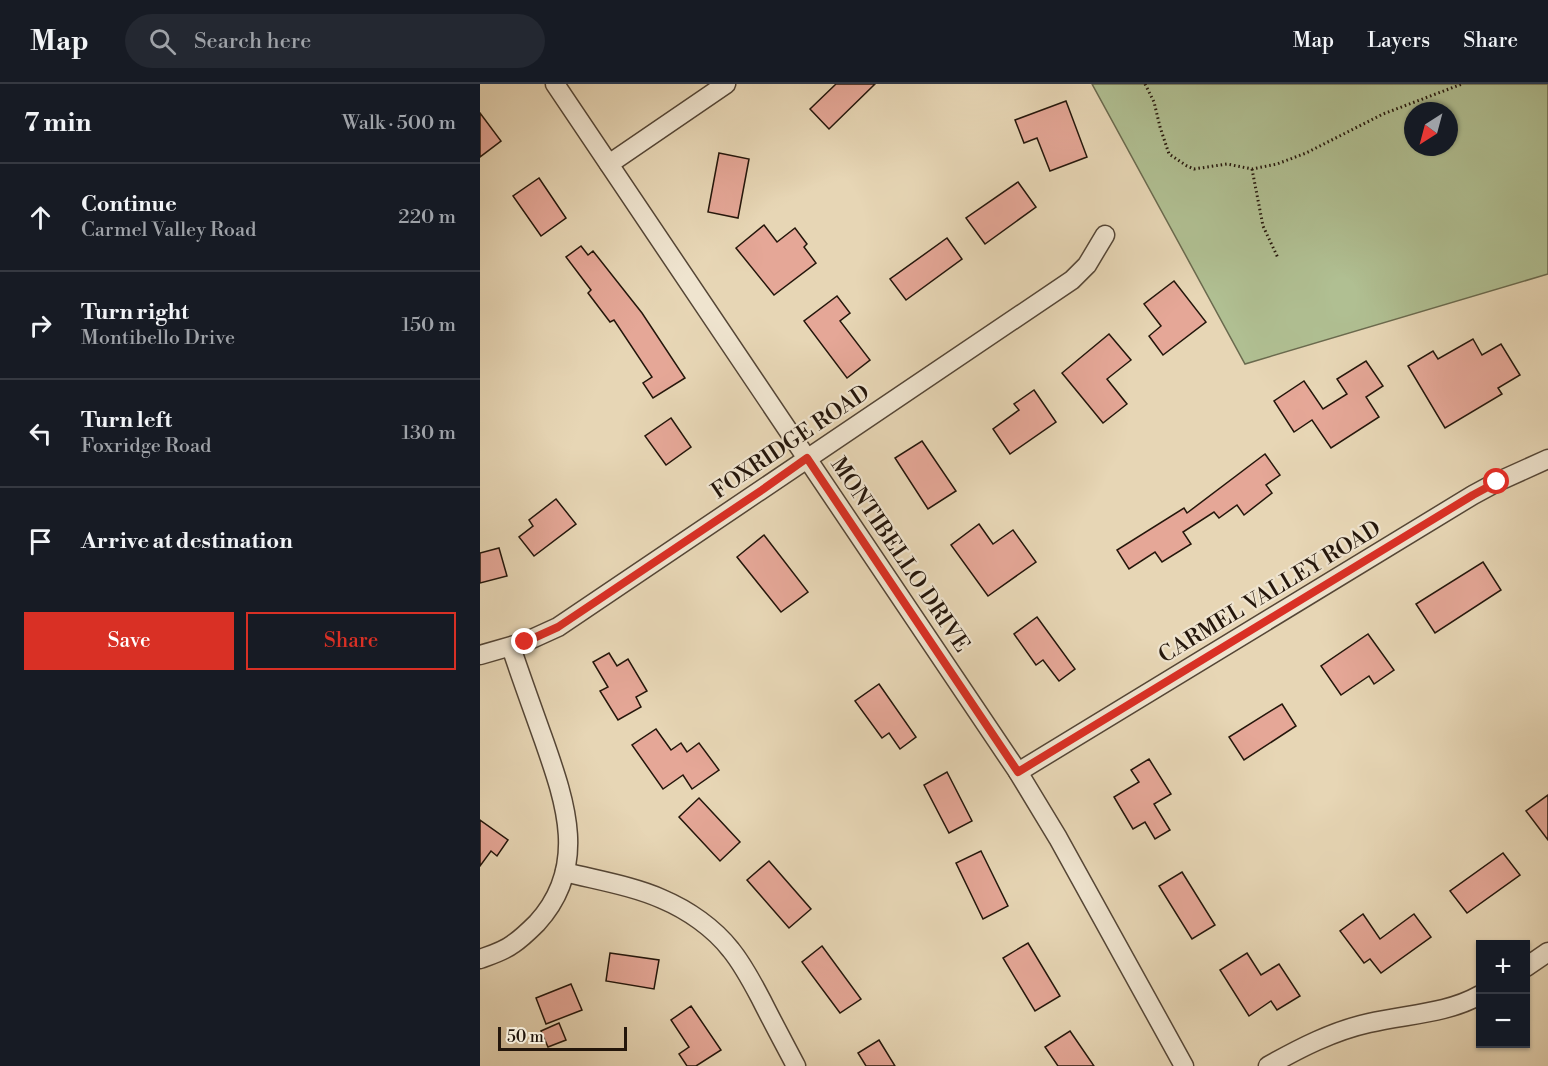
<!DOCTYPE html>
<html lang="en">
<head>
<meta charset="utf-8">
<style>
	:root { --surface:#171b24; --page:#242831; --text:#f1f3f6; --muted:#9ea1a6; --line:#363941; --accent:#d93025 }
	body { margin:0; font-family:"Libre Bodoni",serif; background:var(--page); color:var(--text) }
	.controls { position:absolute; right:18px; bottom:18px; display:grid; overflow:hidden; border-radius:0px; box-shadow:0 2px 4px #0004 }
	.controls button { width:54px; height:54px; display:grid; place-items:center; padding:0; border:0; border-bottom:2px solid var(--line); background:var(--surface); color:var(--text); font:30px sans-serif }
	.compass { position:absolute; left:924px; top:18px; width:54px; height:54px; border-radius:50%; background:var(--surface); box-shadow:0 2px 4px #0004; rotate:216deg }
	.scale { position:absolute; left:18px; bottom:15px; width:129px; box-sizing:border-box; padding-left:6px; border:3px solid #24160b; border-top:0; font-size:16px; line-height:21px; white-space:nowrap; color:#24160b; -webkit-text-stroke:4px #efe4cf; paint-order:stroke }
	.stop { position:absolute; width:18px; height:18px; margin:-14px; border:4px solid #d93025; border-radius:50%; background:#fff }
	.stop.end { background:#d93025; border-color:#fff; box-shadow:0 2px 6px #0008 }
	.list { margin:0; padding:0; list-style:none }
	h2 { display:flex; justify-content:space-between; align-items:center; height:78px; margin:0; padding:0 24px; font-size:26px }
	h2 small { font-size:20px; font-weight:400; color:var(--muted) }
	.list li { display:grid; grid-template-columns:39px 1fr auto; gap:18px; align-items:center; box-sizing:border-box; height:108px; padding:0 24px; border-top:2px solid var(--line) }
	.list b { display:block; font-size:22px; white-space:nowrap }
	.list p { margin:0; font-size:20px; white-space:nowrap; color:var(--muted) }
	.list em { font-size:20px; font-style:normal; color:var(--muted) }
	.actions { display:flex; gap:12px; padding:18px 24px }
	.actions a { flex:1; padding:14px 0; border:2px solid var(--accent); border-radius:0px; text-align:center; font-size:21px; color:var(--accent) }
	.actions .main { background:var(--accent); color:#fff }
	.icon { flex:none; width:33px; height:33px; fill:none; stroke:currentColor; stroke-width:2; stroke-linecap:round; stroke-linejoin:round }
	.map { position:relative; flex:none; width:1068px; height:982px; overflow:hidden }
	header { display:flex; align-items:center; gap:36px; box-sizing:border-box; height:84px; padding:0 30px; background:var(--surface); border-bottom:2px solid var(--line) }
	header strong { font-size:28px }
	nav { display:flex; gap:33px; margin-inline-start:auto; font-size:21px }
	.search { width:420px; height:54px; background:var(--page); display:flex; align-items:center; gap:15px; box-sizing:border-box; padding:0 21px; border-radius:33px; color:var(--muted); font-size:22px }
	main { display:flex }
	aside { flex:1; background:var(--surface) }
	.map>svg:first-child { display:block }
</style>
</head>
<body>
<header>
<strong>Map</strong>
<div class="search"><svg class="icon" aria-label="search" viewBox="0 0 24 24"><circle cx="10" cy="10" r="6"/><path d="M15 15l6 6"/></svg>Search here</div>
<nav><a>Map</a><a>Layers</a><a>Share</a></nav>
</header>
<main>
<aside>
<h2>7 min<small>Walk · 500 m</small></h2>
<ul class="list">
<li><svg class="icon" aria-label="ahead" viewBox="0 0 24 24"><path d="M12 20V5M6 11l6-6 6 6"/></svg><div><b>Continue</b><p>Carmel Valley Road</p></div><em>220 m</em></li>
<li><svg class="icon" aria-label="right" viewBox="0 0 24 24"><path d="M7 20v-9h11M14 6l5 5-5 5"/></svg><div><b>Turn right</b><p>Montibello Drive</p></div><em>150 m</em></li>
<li><svg class="icon" aria-label="left" viewBox="0 0 24 24"><path d="M17 20v-9H6M10 6l-5 5 5 5"/></svg><div><b>Turn left</b><p>Foxridge Road</p></div><em>130 m</em></li>
<li><svg class="icon" aria-label="arrive" viewBox="0 0 24 24"><path d="M6 21V4h12l-3 4 3 4H6"/></svg><div><b>Arrive at destination</b></div></li>
</ul>
<div class="actions"><a class="main">Save</a><a>Share</a></div>
</aside>
<div class="map">
<svg width="1068" height="982" viewBox="0 0 1068 982">
	<rect width="100%" height="100%" fill="#e7d6b5"/>
	<filter id="stains"><feTurbulence type="fractalNoise" baseFrequency=".00333" numOctaves="4"/><feColorMatrix values="0 0 0 0 .2 0 0 0 0 .09 0 0 0 0 .02 0 0 0 .5 -.17"/></filter>
	<radialGradient id="worn" r=".72"><stop offset=".6" stop-color="#630" stop-opacity="0"/><stop offset="1" stop-color="#630" stop-opacity=".3"/></radialGradient>
	<!-- green -->
	<path fill="#b0bf92" stroke="#6a6a4e" stroke-width="1.5" fill-rule="evenodd" d="M612,0h456v190l-303,90zM933,27h36v36h-36z"/>
	<!-- building -->
	<g fill="#e5a797" stroke="#24160b" stroke-width="1.5">
		<path d="M356,0h39l-46,45 -19,-20z"/>
		<path d="M586,17l21,56 -37,14 -13,-33 -13,5 -9,-23z"/>
		<path d="M0,29l21,28 -21,16z"/>
		<path d="M239,69l30,6 -11,59 -30,-6z"/>
		<path d="M59,94l27,40 -25,18 -28,-40z"/>
		<path d="M538,98l18,25 -51,37 -19,-26z"/>
		<path d="M284,141l13,17 18,-14 12,16 -3,3 12,16 -42,32 -38,-47z"/>
		<path d="M467,154l15,21 -56,41 -16,-21z"/>
		<path d="M101,162l7,9 5,-4 49,62 43,65 -32,20 -10,-15 9,-6 -38,-57 -4,2 -22,-29 3,-3 -25,-33z"/>
		<path d="M694,197l32,41 -43,33 -14,-19 12,-10 -17,-22z"/>
		<path d="M357,212l13,17 -10,8 30,39 -23,18 -43,-57z"/>
		<path d="M629,250l22,26 -24,19 20,25 -24,19 -41,-50z"/>
		<path d="M993,255l9,16 19,-11 19,31 -22,13 4,6 -57,34 -37,-62 25,-15 5,8z"/>
		<path d="M886,277l17,25 -17,11 13,20 -48,31 -19,-28 -18,12 -20,-31 30,-20 19,28 24,-15 -10,-15z"/>
		<path d="M554,306l22,32 -46,32 -17,-25 26,-19 -5,-6z"/>
		<path d="M191,334l20,29 -25,18 -21,-29z"/>
		<path d="M442,357l34,50 -28,18 -33,-51z"/>
		<path d="M785,370l15,21 -14,10 6,8 -28,22 -7,-10 -18,13 -5,-6 -31,20 8,12 -29,18 -7,-10 -26,17 -12,-19 67,-42 3,5z"/>
		<path d="M76,415l20,25 -42,32 -15,-19 14,-11 -4,-6z"/>
		<path d="M499,440l14,20 20,-14 23,32 -48,34 -37,-51z"/>
		<path d="M284,451l44,57 -27,20 -44,-55z"/>
		<path d="M19,464l8,28 -27,7v-30z"/>
		<path d="M1003,478l18,28 -66,43 -19,-29z"/>
		<path d="M557,533l38,52 -16,12 -16,-21 -7,5 -22,-31z"/>
		<path d="M888,550l26,36 -20,14 -5,-8 -28,19 -20,-29z"/>
		<path d="M129,569l8,13 11,-7 19,32 -11,6 5,10 -23,13 -18,-29 8,-4 -15,-25z"/>
		<path d="M399,600l37,53 -16,12 -11,-16 -7,5 -27,-37z"/>
		<path d="M802,620l14,22 -52,34 -15,-23z"/>
		<path d="M176,645l15,21 10,-7 6,9 12,-9 20,27 -27,19 -9,-14 -20,14 -31,-44z"/>
		<path d="M669,675l22,35 -17,10 16,26 -15,9 -10,-17 -12,7 -19,-32 25,-15 -8,-12z"/>
		<path d="M467,688l25,49 -23,12 -25,-48z"/>
		<path d="M1068,711v45l-22,-29z"/>
		<path d="M219,714l41,44 -20,19 -41,-44z"/>
		<path d="M0,736l28,20 -11,16 -6,-5 -11,15z"/>
		<path d="M501,767l27,55 -25,13 -27,-56z"/>
		<path d="M1023,769l17,22 -53,38 -17,-22z"/>
		<path d="M289,777l42,48 -22,19 -42,-48z"/>
		<path d="M702,788l33,53 -23,14 -33,-53z"/>
		<path d="M883,830l17,25 34,-25 17,23 -50,36 -11,-14 -6,4 -24,-32z"/>
		<path d="M548,859l32,53 -25,15 -32,-53z"/>
		<path d="M342,862l39,53 -21,14 -38,-51z"/>
		<path d="M130,869l49,7 -5,29 -48,-8z"/>
		<path d="M767,869l14,22 18,-11 21,32 -23,14 -6,-9 -22,15 -29,-46z"/>
		<path d="M91,900l11,26 -36,14 -10,-26z"/>
		<path d="M211,922l30,44 -25,16h-9l-8,-12 10,-7 -18,-27z"/>
		<path d="M79,939l7,17 -18,7 -7,-16z"/>
		<path d="M590,947l24,35h-36l-13,-19z"/>
		<path d="M399,956l16,26h-29l-8,-13z"/>
	</g>
	<g fill="none" stroke-linecap="round" stroke-linejoin="round">
		<defs>
			<g id="street">
				<path d="M75,0l463,688 40,66 126,228"/>
				<path d="M129,80l117,-80"/>
				<path d="M0,571l45,-13 33,-15c172,-115 342,-232 514,-347l15,-15 18,-30"/>
				<path d="M538,688l455,-277 24,-13 51,-23"/>
				<path d="M85,788c31,8 68,14 97,27 26,11 52,29 69,51 13,16 22,34 31,51 11,22 23,44 34,65"/>
				<path d="M0,875c11,-4 24,-8 33,-15 9,-6 17,-14 24,-21 52,-57 28,-122 6,-185 -11,-31 -22,-61 -32,-91"/>
				<path d="M1046,883l22,-15"/>
				<path d="M788,982c32,-18 65,-35 101,-43 38,-9 77,-9 111,-28"/>
			</g>
		</defs>
		<!-- street casing -->
		<use href="#street" stroke="#554636" stroke-width="21"/>
		<!-- path -->
		<g stroke="#24160b" stroke-width="3" stroke-dasharray="1.5 3" stroke-linecap="butt">
			<path d="M665,0l9,18 6,25 9,27 18,12 7,3 33,-5 25,5 25,-5 29,-11 77,-39 79,-30"/>
			<path d="M772,85l11,57 15,32"/>
		</g>
		<!-- street -->
		<use href="#street" stroke="#efe4cf" stroke-width="18"/>
	</g>
	<g fill="none" stroke-linecap="round" stroke-linejoin="round">
		<!-- route -->
		<path stroke="#d93025" stroke-width="8" d="M45,558l33,-15 204,-137 45,-32 211,314 455,-277 24,-13"/>
	</g>
	<g text-anchor="middle" stroke-width="4.5" stroke-linejoin="round" paint-order="stroke">
		<!-- street labels -->
		<g font-size="22" fill="#24160b" stroke="#efe4cf">
			<text transform="translate(310 357) rotate(-34)" y="8">FOXRIDGE ROAD</text>
			<text transform="translate(421 470) rotate(56)" y="8">MONTIBELLO DRIVE</text>
			<text transform="translate(789 507) rotate(-31)" y="8">CARMEL VALLEY ROAD</text>
		</g>
	</g>
	<rect width="100%" height="100%" filter="url(#stains)"/>
	<rect width="100%" height="100%" fill="url(#worn)"/>
</svg>
<div class="controls">
<button>+</button>
<button>−</button>
</div>
<svg class="compass" viewBox="-18 -18 36 36"><path d="M0-13l5 13h-10z" fill="#e53935"/><path d="M0 13l5-13h-10z" fill="#9ea1a6"/></svg>
<div class="scale">50 m</div>
<div class="stop" style="left:1017px;top:398px"></div>
<div class="stop end" style="left:45px;top:558px"></div>
</div>
</main>
</body>
</html>
